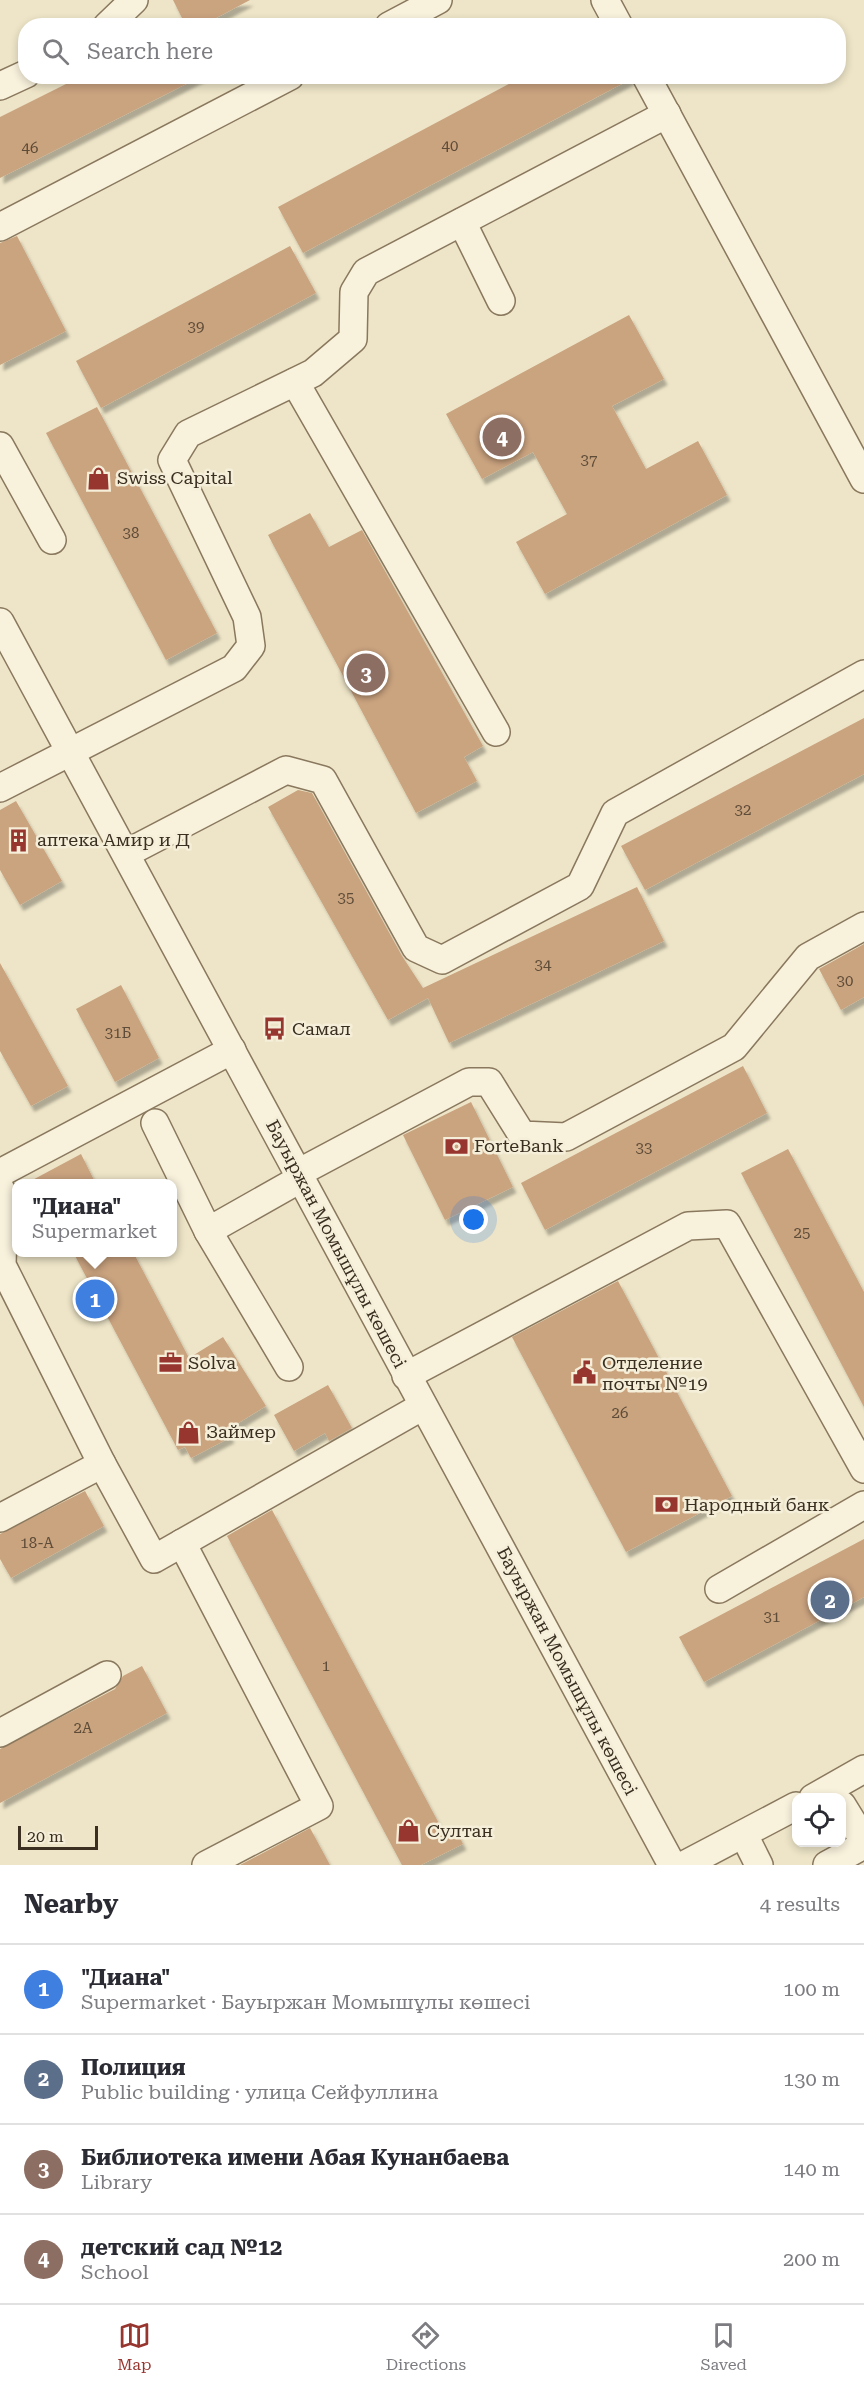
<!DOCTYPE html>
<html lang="en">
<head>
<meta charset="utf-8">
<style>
	:root { --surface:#fff; --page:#f2f2f3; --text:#2b2b33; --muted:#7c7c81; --line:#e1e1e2; --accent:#97352f }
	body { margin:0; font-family:"Roboto Serif",serif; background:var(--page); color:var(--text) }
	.controls { position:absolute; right:18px; bottom:18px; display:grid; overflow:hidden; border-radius:12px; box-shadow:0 3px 9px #0003 }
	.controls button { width:54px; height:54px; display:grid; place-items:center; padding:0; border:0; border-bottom:2px solid var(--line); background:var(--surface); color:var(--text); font:30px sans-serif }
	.scale { position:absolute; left:18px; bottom:15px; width:80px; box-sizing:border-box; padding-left:6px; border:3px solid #3a2f21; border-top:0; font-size:16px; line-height:21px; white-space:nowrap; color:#3a2f21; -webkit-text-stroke:4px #f5eed8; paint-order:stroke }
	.you { position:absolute; left:474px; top:1220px; width:21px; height:21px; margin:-15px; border:4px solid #fff; border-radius:50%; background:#1a73e8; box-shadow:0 0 0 9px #1a73e833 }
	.badge { display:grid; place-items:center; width:39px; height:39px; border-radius:50%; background:var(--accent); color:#fff; font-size:20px; font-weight:700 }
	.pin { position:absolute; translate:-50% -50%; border:3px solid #fff; box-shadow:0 2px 6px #0006 }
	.popup { position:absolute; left:12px; top:1179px; width:165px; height:78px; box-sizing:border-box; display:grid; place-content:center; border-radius:12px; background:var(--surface); filter:drop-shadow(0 2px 4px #0005); font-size:20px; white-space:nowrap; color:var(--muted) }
	.popup b { font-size:22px; color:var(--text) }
	.popup::after { content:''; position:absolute; left:50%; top:100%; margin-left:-12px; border:12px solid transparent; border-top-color:var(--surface) }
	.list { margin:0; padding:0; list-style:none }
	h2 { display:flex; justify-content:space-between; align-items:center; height:78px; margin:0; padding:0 24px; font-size:26px }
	h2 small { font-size:20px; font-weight:400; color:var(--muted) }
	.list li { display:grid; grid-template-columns:39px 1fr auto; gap:18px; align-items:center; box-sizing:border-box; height:90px; padding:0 24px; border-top:2px solid var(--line) }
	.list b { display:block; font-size:22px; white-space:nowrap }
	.list p { margin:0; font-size:20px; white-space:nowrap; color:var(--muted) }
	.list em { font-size:20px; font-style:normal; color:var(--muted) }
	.icon { flex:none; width:33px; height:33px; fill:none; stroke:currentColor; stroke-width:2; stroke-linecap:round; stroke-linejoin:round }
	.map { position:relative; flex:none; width:864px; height:1865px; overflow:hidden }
	.search { position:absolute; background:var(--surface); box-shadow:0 3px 9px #0003; left:18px; right:18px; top:18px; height:66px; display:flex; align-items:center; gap:15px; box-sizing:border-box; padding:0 21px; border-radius:24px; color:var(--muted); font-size:22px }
	.sheet { height:438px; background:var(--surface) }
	nav { display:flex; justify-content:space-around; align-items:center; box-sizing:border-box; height:84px; border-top:2px solid var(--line); background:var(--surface); font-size:16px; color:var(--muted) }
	nav a { display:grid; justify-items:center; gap:3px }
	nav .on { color:var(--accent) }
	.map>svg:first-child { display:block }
</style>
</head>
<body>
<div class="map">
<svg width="864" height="1865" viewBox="0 0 864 1865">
	<defs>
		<filter id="shadow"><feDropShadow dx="3.5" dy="6" stdDeviation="1.5" flood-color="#0004"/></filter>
	</defs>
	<rect width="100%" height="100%" fill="#eee5c8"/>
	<!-- building -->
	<g fill="#caa37f" filter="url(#shadow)">
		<path d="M173,0h77l-49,26h-15z"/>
		<path d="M82,76h120l-202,102v-61z"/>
		<path d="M524,76h106l1,3 -328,174 -25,-46z"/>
		<path d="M17,236l49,95 -66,34v-122z"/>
		<path d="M290,246l26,47 -215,115 -25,-47z"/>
		<path d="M629,315l35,64 -52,27 34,63 52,-28 29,54 -182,99 -29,-52 51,-28 -34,-62 -51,27 -36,-65z"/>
		<path d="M97,407l120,226 -51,27 -120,-227z"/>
		<path d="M310,513l19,34 33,-17 121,216 -19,11 13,24 -61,32 -148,-278z"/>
		<path d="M864,718v56l-219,116 -24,-44z"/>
		<path d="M298,790l14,3 90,163 21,32 214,-101 27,54 -215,102 -21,-45 -40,22 -120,-213z"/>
		<path d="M16,801l46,80 -42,24 -20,-35v-60z"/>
		<path d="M864,944v53l-23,13 -22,-41z"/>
		<path d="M0,963l68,123 -37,20 -31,-55z"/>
		<path d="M121,985l38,73 -44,24 -39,-73z"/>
		<path d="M743,1066l24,47 -222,117 -24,-47z"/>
		<path d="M471,1102l42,85 -68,33 -42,-85z"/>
		<path d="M788,1149l76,143v115l-123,-234z"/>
		<path d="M81,1154l15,30h-71z"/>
		<path d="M73,1252h60l56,106 34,-21 43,69 -39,24 4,7 -40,21 -6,-11 -7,3z"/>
		<path d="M618,1281l114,215 -106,56 -114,-215z"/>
		<path d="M328,1385l24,43 -23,13 -4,-8 -31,18 -20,-36z"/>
		<path d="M85,1491l19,35 -93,52 -11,-19v-25z"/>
		<path d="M272,1510l171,321 11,-5 9,18 -42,21h-19l-175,-329z"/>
		<path d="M864,1539v58l-160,85 -25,-45z"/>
		<path d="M142,1666l25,47 -167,90v-54l115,-60 8,-13z"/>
		<path d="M310,1828l20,37h-90z"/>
	</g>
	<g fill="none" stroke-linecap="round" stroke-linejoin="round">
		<defs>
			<g id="minor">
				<path d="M605,0l14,26"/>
				<path d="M107,26l27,-26"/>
				<path d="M389,26l49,-26"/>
				<path d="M646,76l218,403"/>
				<path d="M0,86l26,-12"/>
				<path d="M462,222l39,79"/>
				<path d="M0,227l290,-151"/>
				<path d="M295,382l201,350"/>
				<path d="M0,446l52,94"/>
				<path d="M0,622l672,1243"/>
				<path d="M0,788l234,-120 17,-22 -4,-29 -75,-157 16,-26 125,-61 40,-34 1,-47 12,-20 301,-158"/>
				<path d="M127,853l159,-83 37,10 93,168 26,12 138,-74 35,-73 249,-139"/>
				<path d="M155,1123l53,108 92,-52"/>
				<path d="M0,1173l232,-123"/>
				<path d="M298,1173l171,-91h20l33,53 44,2 168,-90 74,-90 56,-31"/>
				<path d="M0,1188l4,8 -2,69 100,199 52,95 269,-153"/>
				<path d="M208,1231l81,136"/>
				<path d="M406,1376l282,-150 39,-2 137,245"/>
				<path d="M0,1518l102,-54"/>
				<path d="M182,1543l137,263 -113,59"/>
				<path d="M719,1589l145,-84"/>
				<path d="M0,1733l107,-58"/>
				<path d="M813,1798l51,-29"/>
				<path d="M842,1805l22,36"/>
				<path d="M744,1835l15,30"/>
				<path d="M684,1865l112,-59"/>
				<path d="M827,1865l37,-20"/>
			</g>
		</defs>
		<!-- minor casing -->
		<use href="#minor" stroke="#89785d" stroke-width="30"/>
		<!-- minor -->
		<use href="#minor" stroke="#f8f1dc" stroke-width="27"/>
	</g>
	<!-- icons -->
	<defs>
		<symbol id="shop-bare" viewBox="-9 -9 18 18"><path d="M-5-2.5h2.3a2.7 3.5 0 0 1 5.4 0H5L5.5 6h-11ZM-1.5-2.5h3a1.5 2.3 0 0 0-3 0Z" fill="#97352f" stroke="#f5eed8" stroke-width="2.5" paint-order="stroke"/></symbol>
		<symbol id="building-bare" viewBox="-9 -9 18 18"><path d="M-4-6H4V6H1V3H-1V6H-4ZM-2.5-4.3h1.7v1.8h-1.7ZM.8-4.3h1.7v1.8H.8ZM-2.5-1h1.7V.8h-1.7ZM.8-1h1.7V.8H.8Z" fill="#97352f" stroke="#f5eed8" stroke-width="2.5" paint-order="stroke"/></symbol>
		<symbol id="bus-bare" viewBox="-9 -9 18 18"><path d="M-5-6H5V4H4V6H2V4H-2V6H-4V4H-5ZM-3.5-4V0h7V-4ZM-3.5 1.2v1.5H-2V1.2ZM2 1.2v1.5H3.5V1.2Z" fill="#97352f" stroke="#f5eed8" stroke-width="2.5" paint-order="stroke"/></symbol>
		<symbol id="bank-bare" viewBox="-9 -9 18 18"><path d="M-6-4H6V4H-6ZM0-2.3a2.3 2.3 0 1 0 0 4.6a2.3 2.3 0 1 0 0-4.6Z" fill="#97352f" stroke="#f5eed8" stroke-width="2.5" paint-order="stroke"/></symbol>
		<symbol id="office-bare" viewBox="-9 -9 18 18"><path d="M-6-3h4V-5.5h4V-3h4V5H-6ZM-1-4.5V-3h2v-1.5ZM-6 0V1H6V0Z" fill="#97352f" stroke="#f5eed8" stroke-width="2.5" paint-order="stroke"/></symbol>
		<symbol id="civic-bare" viewBox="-9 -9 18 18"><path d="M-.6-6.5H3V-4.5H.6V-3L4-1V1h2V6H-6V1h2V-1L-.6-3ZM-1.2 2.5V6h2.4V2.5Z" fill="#97352f" stroke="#f5eed8" stroke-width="2.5" paint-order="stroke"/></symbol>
	</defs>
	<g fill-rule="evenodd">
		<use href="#shop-bare" x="82" y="462" width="33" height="33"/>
		<use href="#building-bare" x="2" y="824" width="33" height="33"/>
		<use href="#bus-bare" x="258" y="1012" width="33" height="33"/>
		<use href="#bank-bare" x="440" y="1130" width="33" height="33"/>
		<use href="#office-bare" x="154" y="1346" width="33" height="33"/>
		<use href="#civic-bare" x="568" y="1356" width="33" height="33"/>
		<use href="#shop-bare" x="172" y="1416" width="33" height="33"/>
		<use href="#bank-bare" x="650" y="1488" width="33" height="33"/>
		<use href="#shop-bare" x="392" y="1814" width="33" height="33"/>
	</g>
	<g text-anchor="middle" stroke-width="5" stroke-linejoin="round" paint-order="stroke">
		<!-- number labels -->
		<g font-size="15" fill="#5e4c38">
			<text x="450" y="151">40</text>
			<text x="30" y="153">46</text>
			<text x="196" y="332">39</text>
			<text x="589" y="465">37</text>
			<text x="131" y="538">38</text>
			<text x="743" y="815">32</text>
			<text x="346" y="903">35</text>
			<text x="543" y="970">34</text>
			<text x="845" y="986">30</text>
			<text x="118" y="1038">31Б</text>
			<text x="644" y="1153">33</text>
			<text x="802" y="1238">25</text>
			<text x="620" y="1418">26</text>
			<text x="37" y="1548">18-А</text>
			<text x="772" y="1622">31</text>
			<text x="326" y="1671">1</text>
			<text x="83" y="1733">2А</text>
		</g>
		<!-- poi labels -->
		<g font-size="18" fill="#3a2f21" stroke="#f5eed8" text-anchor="start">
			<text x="117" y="484">Swiss Capital</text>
			<text x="37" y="846">аптека Амир и Д</text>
			<text x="292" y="1035">Самал</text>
			<text x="474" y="1152">ForteBank</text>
			<text x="188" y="1369">Solva</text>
			<text x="602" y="1369">Отделение<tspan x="602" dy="21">почты №19</tspan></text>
			<text x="206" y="1438">Займер</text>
			<text x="684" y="1511">Народный банк</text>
			<text x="427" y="1837">Султан</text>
		</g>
		<!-- street labels -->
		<g font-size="18" fill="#3a2f21" stroke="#f5eed8">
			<text transform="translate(336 1244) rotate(62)" y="6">Бауыржан Момышұлы көшесі</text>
			<text transform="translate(567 1671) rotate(62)" y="6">Бауыржан Момышұлы көшесі</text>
		</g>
	</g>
</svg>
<div class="controls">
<button><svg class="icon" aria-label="locate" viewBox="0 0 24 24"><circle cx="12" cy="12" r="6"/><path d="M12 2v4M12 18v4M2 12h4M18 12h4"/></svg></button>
</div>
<div class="scale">20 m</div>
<div class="you"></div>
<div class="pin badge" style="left:95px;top:1299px;background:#3f7fe0">1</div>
<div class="popup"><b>&quot;Диана&quot;</b>Supermarket</div>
<div class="pin badge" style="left:830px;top:1600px;background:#5c6f8a">2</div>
<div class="pin badge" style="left:366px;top:673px;background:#8d6e63">3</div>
<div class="pin badge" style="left:502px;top:437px;background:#8d6e63">4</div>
<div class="search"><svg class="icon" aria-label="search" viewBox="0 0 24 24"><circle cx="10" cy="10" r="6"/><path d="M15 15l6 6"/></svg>Search here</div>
</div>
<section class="sheet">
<h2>Nearby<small>4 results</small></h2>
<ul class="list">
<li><span class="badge" style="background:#3f7fe0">1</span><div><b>&quot;Диана&quot;</b><p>Supermarket · Бауыржан Момышұлы көшесі</p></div><em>100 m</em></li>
<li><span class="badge" style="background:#5c6f8a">2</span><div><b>Полиция</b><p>Public building · улица Сейфуллина</p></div><em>130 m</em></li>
<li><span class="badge" style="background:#8d6e63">3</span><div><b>Библиотека имени Абая Кунанбаева</b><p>Library</p></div><em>140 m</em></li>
<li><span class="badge" style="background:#8d6e63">4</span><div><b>детский сад №12</b><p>School</p></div><em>200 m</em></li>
</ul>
</section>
<nav>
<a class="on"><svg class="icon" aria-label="map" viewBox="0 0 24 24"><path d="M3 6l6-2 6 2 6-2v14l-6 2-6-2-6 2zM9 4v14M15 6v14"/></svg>Map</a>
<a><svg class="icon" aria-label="directions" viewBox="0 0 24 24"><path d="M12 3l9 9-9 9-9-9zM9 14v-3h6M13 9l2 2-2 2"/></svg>Directions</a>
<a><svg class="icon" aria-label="saved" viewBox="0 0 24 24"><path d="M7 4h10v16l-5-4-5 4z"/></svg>Saved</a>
</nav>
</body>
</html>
